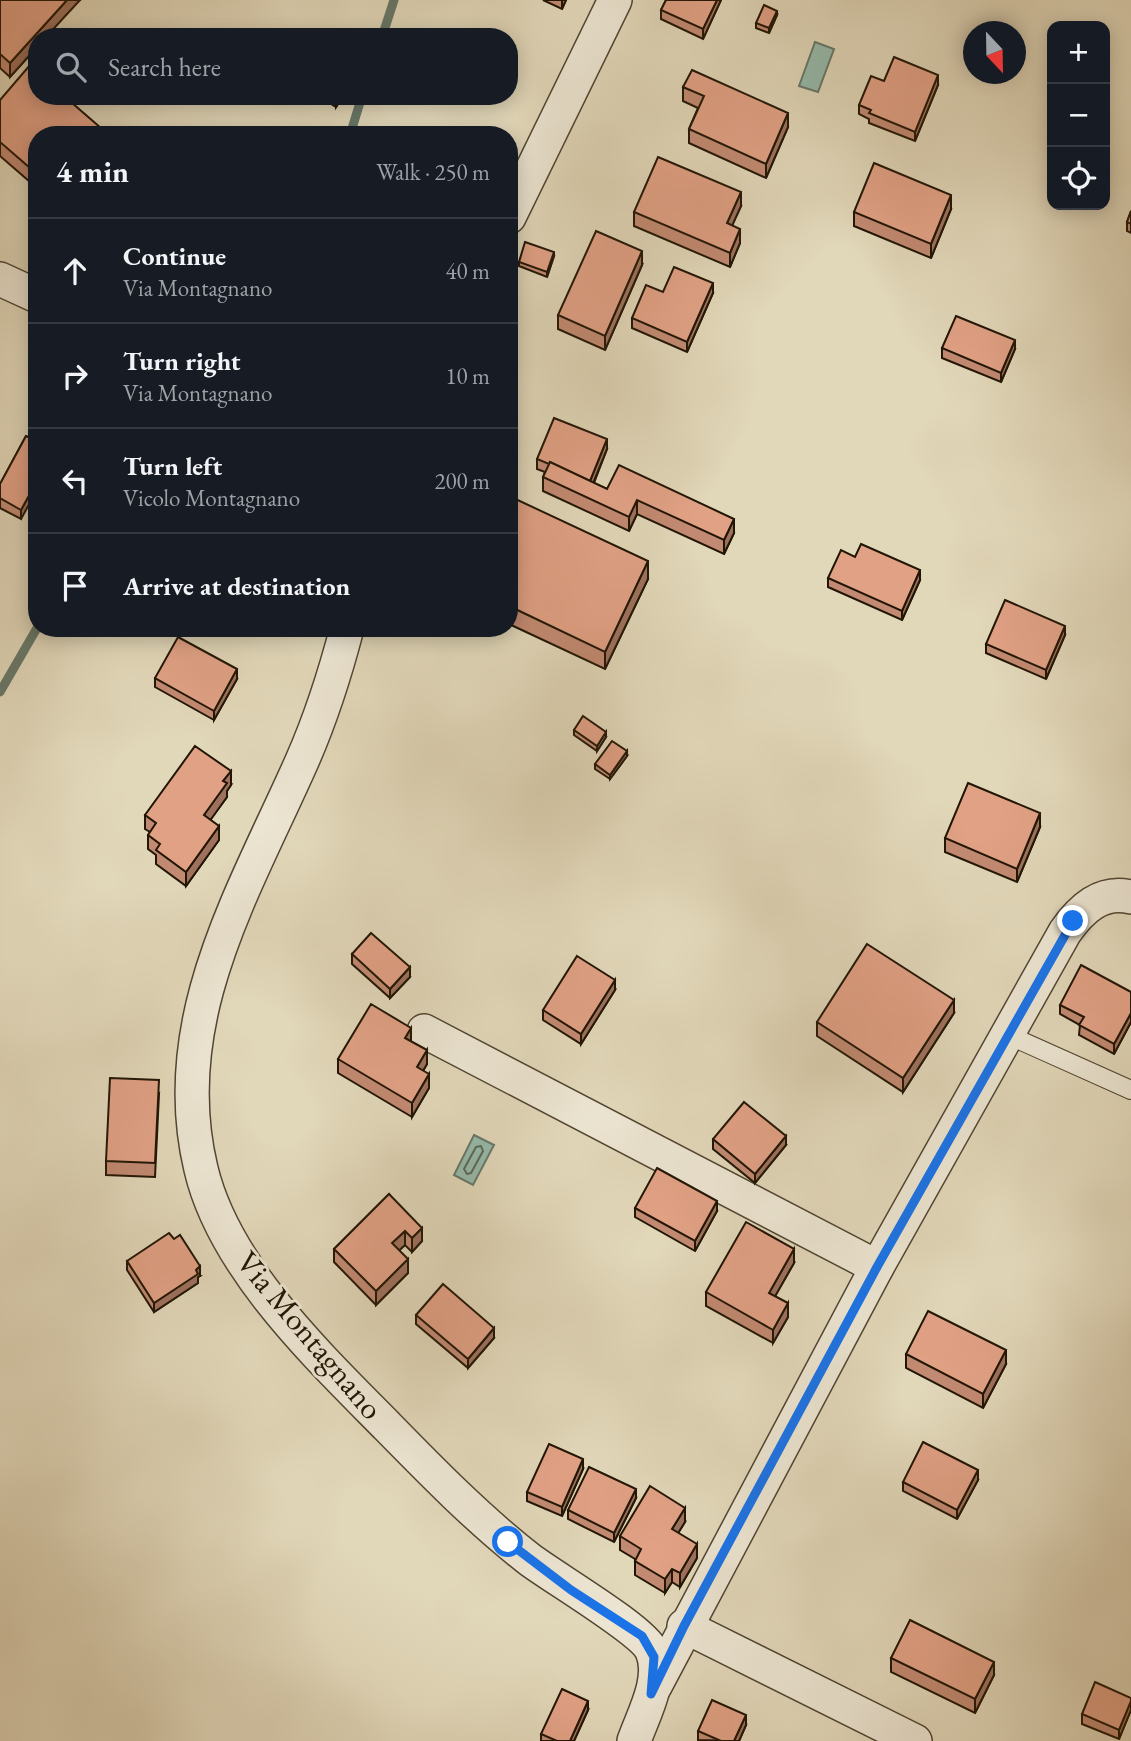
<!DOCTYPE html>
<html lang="en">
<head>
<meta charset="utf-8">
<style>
	:root { --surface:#171b24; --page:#20242c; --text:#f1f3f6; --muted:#9ea1a6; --line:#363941 }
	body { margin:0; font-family:"EB Garamond",serif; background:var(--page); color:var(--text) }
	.controls { position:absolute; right:21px; top:21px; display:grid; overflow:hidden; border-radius:14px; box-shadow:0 4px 18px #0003 }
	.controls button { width:63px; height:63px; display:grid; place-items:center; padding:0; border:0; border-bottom:2px solid var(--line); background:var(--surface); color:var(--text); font:35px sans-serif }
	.compass { position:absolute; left:963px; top:21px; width:63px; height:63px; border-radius:50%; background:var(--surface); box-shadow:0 4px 18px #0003; rotate:158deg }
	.stop { position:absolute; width:21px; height:21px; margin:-16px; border:5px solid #1a73e8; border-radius:50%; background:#fff }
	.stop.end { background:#1a73e8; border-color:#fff; box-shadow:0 2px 7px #0008 }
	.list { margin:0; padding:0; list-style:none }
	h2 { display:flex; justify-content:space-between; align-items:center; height:91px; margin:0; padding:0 28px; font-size:30px }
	h2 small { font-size:23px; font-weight:400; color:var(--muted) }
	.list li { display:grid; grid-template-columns:46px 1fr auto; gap:21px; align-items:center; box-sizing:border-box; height:105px; padding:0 28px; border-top:2px solid var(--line) }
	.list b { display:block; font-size:26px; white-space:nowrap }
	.list p { margin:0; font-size:23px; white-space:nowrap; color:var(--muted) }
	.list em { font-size:23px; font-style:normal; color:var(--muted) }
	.icon { flex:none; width:38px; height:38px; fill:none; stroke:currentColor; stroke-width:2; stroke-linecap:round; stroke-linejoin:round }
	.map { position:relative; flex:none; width:1131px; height:1741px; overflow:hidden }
	.search { position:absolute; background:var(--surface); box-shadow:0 4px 18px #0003; left:28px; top:28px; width:490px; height:77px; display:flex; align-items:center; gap:18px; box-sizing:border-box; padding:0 24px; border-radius:28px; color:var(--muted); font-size:26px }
	.panel { position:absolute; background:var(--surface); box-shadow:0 4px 18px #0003; left:28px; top:126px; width:490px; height:511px; border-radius:28px }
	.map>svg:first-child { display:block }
</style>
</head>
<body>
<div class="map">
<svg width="1131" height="1741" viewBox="0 0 1131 1741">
	<rect width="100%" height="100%" fill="#e1d7b9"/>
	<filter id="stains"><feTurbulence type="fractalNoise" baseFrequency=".00286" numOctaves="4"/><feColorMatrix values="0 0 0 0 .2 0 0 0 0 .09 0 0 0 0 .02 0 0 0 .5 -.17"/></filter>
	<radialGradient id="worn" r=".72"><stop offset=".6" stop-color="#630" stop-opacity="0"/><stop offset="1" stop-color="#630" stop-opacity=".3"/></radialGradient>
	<!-- water -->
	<g fill="#95baab" stroke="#677869" stroke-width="2">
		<path d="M815,42l19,7 -16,43 -19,-6z"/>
		<path d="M474,1135l20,10 -21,40 -19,-10z"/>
	</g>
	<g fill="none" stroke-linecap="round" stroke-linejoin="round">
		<!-- shore -->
		<path stroke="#5b6858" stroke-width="2" d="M476,1147l5,-1 2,5 -12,22 -4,1 -3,-5z"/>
		<!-- stream -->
		<g stroke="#677869" stroke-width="9">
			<path d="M382,37l12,-37"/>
			<path d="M350,135l12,-39"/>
			<path d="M0,692l37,-64"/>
		</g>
		<defs>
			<path id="lane" d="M1008,1035l123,55"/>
			<g id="street">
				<path d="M509,217l106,-217"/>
				<path d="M0,279l37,17"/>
				<path d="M347,628c-12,46 -26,90 -45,133 -58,131 -137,259 -101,408 23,98 117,187 186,257 46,47 91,93 142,133 25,19 114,71 123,92 12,28 -9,64 -18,90"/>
				<path d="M424,1031l453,236"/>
				<path d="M684,1626l231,115"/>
				<path d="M655,1686l222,-419 188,-335c16,-23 36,-42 66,-35"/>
			</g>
		</defs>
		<!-- lane casing -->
		<use href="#lane" stroke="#514632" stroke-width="20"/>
		<!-- street casing -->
		<use href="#street" stroke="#514632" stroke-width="36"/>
		<!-- lane -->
		<use href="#lane" stroke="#ece5d2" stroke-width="18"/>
		<!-- street -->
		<use href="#street" stroke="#ece5d2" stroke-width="33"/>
	</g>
	<!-- wall -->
	<g fill="#c28a72" stroke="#211505" stroke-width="2">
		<path d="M0,0h80l-43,37v10l-27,30 -10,-9z"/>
		<path d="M543,0h23l-4,9z"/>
		<path d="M666,0h55l-18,39 -42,-20v-9z"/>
		<path d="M777,15l-8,18 -13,-5v-5z"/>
		<path d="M884,81l54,4 -23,56 -46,-18v-4l-10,-5v-9z"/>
		<path d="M683,87l105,40 -22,51 -77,-35v-14l9,-21 -15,-7z"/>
		<path d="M319,96h24l-7,11z"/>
		<path d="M0,100l37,35v53l-37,-32z"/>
		<path d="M741,206l-9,19 8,18 -10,24 -96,-41v-14z"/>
		<path d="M951,209l-20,49 -77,-32v-14z"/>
		<path d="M1131,211v22l-4,-2v-9z"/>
		<path d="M554,256l-7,21 -28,-11v-4z"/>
		<path d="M642,265l-37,85 -47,-21v-14z"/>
		<path d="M663,292l50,1 -26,59 -55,-24v-10z"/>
		<path d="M942,348l73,1 -14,33 -59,-24z"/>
		<path d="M26,436l-5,83 -21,-11v-24z"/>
		<path d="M607,449l-13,34 13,6 127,44 -10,21 -87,-40 -8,17 -86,-40v-14l2,-5 -8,-3v-10z"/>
		<path d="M509,496l139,83 -43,90 -96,-45z"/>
		<path d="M855,557l65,23 -18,40 -74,-33v-9z"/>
		<path d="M1065,635l-19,44 -60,-26v-9z"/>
		<path d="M155,678l82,1 -23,41 -59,-33z"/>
		<path d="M574,730l32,7 -9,14 -23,-16z"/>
		<path d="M627,756l-17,23 -15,-10v-5z"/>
		<path d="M231,785l-4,6v6l-17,23 9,20 -33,46 -30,-22v-9l-8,-6v-14l2,-3 -5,-3v-14z"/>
		<path d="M1040,827l-23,55 -72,-30v-14z"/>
		<path d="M352,954l58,23 -20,21 -38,-34z"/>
		<path d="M615,990l-34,54 -38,-24v-10z"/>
		<path d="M1131,992v30l-17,32 -35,-19 1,-10 -20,-11v-9z"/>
		<path d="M954,1013l-51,79 -86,-56v-14z"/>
		<path d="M411,1041l16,23 -4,7 6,17 -17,29 -74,-44v-14z"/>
		<path d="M159,1094l-4,83 -49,-2v-14z"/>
		<path d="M713,1139l73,6 -31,38 -42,-34z"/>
		<path d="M389,1194l33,47 -10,11 -7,-7 -6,5 9,23 -32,32 -42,-43v-13z"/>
		<path d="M635,1208l82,3 -22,40 -60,-34z"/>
		<path d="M127,1261l73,15 -2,1v6l-44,29 -27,-42z"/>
		<path d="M794,1263l-19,33 13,21 -15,26 -67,-37v-14z"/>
		<path d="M416,1315l78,23 -26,30 -52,-44z"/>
		<path d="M906,1354l100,10 -23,44 -77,-40z"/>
		<path d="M583,1469l-21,47 -35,-15v-9z"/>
		<path d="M978,1480l-21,39 -54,-28v-9z"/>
		<path d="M636,1498l-22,44 -46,-23v-9z"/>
		<path d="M685,1522l-7,11 19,25 -17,29 -8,-5 -7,11 -30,-18v-16l-15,-9v-14z"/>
		<path d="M891,1658l103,17 -19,38 -84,-41z"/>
		<path d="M1131,1698v12l-12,29 -37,-15v-10z"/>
		<path d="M588,1710l-14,31h-33v-7z"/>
		<path d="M746,1725l-7,16 -41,-1v-9z"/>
	</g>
	<!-- shaded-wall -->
	<g fill="#9e715d" stroke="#211505" stroke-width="2">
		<path d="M67,0h13l-34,37h-9v10l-27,30v-14z"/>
		<path d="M562,0h4l-4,9z"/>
		<path d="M717,0h4l-18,39v-10z"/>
		<path d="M777,11v4l-8,18v-5z"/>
		<path d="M938,75v10l-23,56v-9z"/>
		<path d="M337,96h6l-7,11v-10z"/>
		<path d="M788,113v14l-22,51v-14z"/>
		<path d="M741,192v14l-14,31v-14z"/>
		<path d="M951,195v14l-20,49v-14z"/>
		<path d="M740,229v14l-10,24v-14z"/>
		<path d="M642,251v14l-37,85v-14z"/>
		<path d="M554,252v4l-7,21v-5z"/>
		<path d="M713,283v10l-26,59v-10z"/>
		<path d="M1015,340v9l-14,33v-9z"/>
		<path d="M607,439v10l-17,42v-10z"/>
		<path d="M37,481v9l-16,29v-9z"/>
		<path d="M637,500v14l-8,17v-14z"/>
		<path d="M734,519v14l-10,21v-14z"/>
		<path d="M648,561v18l-43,90v-17z"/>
		<path d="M920,570v10l-18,40v-9z"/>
		<path d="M1065,626v9l-19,44v-9z"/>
		<path d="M237,669v10l-23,41v-9z"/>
		<path d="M606,732v5l-9,14v-5z"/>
		<path d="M627,751v5l-17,23v-4z"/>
		<path d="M231,771v14l-4,6v6l-23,32v-14l19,-34z"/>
		<path d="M1040,813v14l-23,55v-13z"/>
		<path d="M219,826v14l-33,46v-14z"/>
		<path d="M410,967v10l-20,21v-9z"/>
		<path d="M615,980v10l-34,54v-10z"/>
		<path d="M954,1000v13l-51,79v-14z"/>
		<path d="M1131,1013v9l-17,32v-10z"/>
		<path d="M411,1028v14l-6,-4z"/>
		<path d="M427,1050v14l-10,17v-14z"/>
		<path d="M429,1074v14l-17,29v-14z"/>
		<path d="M786,1136v9l-31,38v-9z"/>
		<path d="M717,1201v10l-22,40v-10z"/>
		<path d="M422,1228v13l-10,11v-14z"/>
		<path d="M405,1231v14l-13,12v-14z"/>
		<path d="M794,1249v14l-25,44v-14z"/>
		<path d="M408,1259v14l-32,32v-14z"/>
		<path d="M200,1266v10l-2,1v6l-44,29v-9z"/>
		<path d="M788,1303v14l-15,26v-13z"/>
		<path d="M494,1328v10l-26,30v-9z"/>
		<path d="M1006,1350v14l-23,44v-14z"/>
		<path d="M583,1459v10l-21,47v-9z"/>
		<path d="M978,1470v10l-21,39v-9z"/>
		<path d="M636,1489v9l-22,44v-9z"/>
		<path d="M685,1508v14l-13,21v-14z"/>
		<path d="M697,1544v14l-17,29v-14z"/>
		<path d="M672,1569v13l-7,11v-14z"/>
		<path d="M994,1662v13l-19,38v-14z"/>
		<path d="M588,1701v9l-14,31h-4z"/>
		<path d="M1131,1701v9l-12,29v-9z"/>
		<path d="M746,1715v10l-7,16h-5z"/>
	</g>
	<!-- building -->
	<g fill="#e1a185" stroke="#211505" stroke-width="2">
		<path d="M0,0h67l-57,63 -10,-9z"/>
		<path d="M666,0h51l-14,29 -42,-19z"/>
		<path d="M764,5l13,6 -8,17 -13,-5z"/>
		<path d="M894,57l44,18 -23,57 -46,-19 2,-3 -12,-5 12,-29 13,5z"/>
		<path d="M36,58l1,1v37h27l45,39h-72v39l-37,-32v-42z"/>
		<path d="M692,70l96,43 -22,51 -77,-35 15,-33 -21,-9z"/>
		<path d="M658,157l83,35 -14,31 13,6 -10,24 -96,-41z"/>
		<path d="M874,163l77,32 -20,49 -77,-32z"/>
		<path d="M1131,211v13l-4,-2z"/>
		<path d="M596,231l46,20 -37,85 -47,-21z"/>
		<path d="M525,242l29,10 -7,20 -28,-10z"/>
		<path d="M674,267l39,16 -26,59 -55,-24 14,-33 17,7z"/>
		<path d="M956,316l59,24 -14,33 -59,-25z"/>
		<path d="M554,418l53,21 -17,42 -40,-19 -1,2 -12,-5z"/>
		<path d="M26,436l11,5v40l-16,29 -21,-12v-14z"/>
		<path d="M550,462l57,27 12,-24 115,54 -10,21 -87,-40 -8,17 -86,-40z"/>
		<path d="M509,496l139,65 -43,91 -96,-46z"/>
		<path d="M861,544l59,26 -18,41 -74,-33 13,-28 14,7z"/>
		<path d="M1005,600l60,26 -19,44 -60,-26z"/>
		<path d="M178,637l59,32 -23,42 -59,-33z"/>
		<path d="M583,716l23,16 -9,14 -23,-16z"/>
		<path d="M612,741l15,10 -17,24 -15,-11z"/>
		<path d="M195,746l36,25 -8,10 4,2 -23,32 15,11 -33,46 -30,-22 4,-6 -12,-9 8,-12 -11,-8z"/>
		<path d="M968,783l72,30 -23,56 -72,-31z"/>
		<path d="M371,933l39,34 -20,22 -38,-35z"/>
		<path d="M867,944l87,56 -51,78 -86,-56z"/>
		<path d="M577,956l38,24 -34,54 -38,-24z"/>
		<path d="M1081,965l50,27v21l-17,31 -35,-19 5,-8 -24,-12z"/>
		<path d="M371,1004l40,24 -6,10 22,12 -10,17 12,7 -17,29 -74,-44z"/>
		<path d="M110,1078l49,2 -4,83 -49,-2z"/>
		<path d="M744,1102l42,34 -31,38 -42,-35z"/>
		<path d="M657,1168l60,33 -22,40 -60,-33z"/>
		<path d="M389,1194l33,34 -10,10 -7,-7 -13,12 16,16 -32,32 -42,-42z"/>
		<path d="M746,1222l48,27 -25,44 19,10 -15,27 -67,-38z"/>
		<path d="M169,1233l5,6 6,-4 20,31 -4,4 2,4 -44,29 -27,-42z"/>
		<path d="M443,1284l51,44 -26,31 -52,-44z"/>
		<path d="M928,1311l78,39 -23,44 -77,-40z"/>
		<path d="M923,1442l55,28 -21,40 -54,-28z"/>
		<path d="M549,1444l34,15 -21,48 -35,-15z"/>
		<path d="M589,1467l47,22 -22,44 -46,-23z"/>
		<path d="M650,1486l35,22 -13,21 25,15 -17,29 -8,-4 -7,10 -30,-18 6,-12 -21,-13z"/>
		<path d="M910,1620l84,42 -19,37 -84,-41z"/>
		<path d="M1095,1682l36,16v3l-12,29 -37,-16z"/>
		<path d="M562,1689l26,12 -18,40h-13l-16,-7z"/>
		<path d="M712,1700l34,15 -12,26h-13l-23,-10z"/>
	</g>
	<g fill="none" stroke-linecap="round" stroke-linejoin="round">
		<!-- route -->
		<path stroke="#1a73e8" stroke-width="9" d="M508,1542l63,48 71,46 12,21 -3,37 33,-68 193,-359 196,-346"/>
	</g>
	<g text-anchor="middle" stroke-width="6" stroke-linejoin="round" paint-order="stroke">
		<!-- street labels -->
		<g font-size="32" fill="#211505" stroke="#ece5d2">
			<text transform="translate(310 1335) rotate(50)" y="11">Via Montagnano</text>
		</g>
	</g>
	<rect width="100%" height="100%" filter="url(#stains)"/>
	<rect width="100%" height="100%" fill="url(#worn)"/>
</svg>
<div class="controls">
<button>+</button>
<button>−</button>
<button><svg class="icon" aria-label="locate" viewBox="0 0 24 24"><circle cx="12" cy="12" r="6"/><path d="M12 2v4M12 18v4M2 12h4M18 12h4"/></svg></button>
</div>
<svg class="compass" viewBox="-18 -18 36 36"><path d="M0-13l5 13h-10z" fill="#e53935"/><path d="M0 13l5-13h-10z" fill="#9ea1a6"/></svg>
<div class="stop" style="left:508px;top:1542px"></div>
<div class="stop end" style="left:1073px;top:921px"></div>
<div class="search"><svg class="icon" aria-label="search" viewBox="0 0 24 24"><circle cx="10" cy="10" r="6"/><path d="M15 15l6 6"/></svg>Search here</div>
<section class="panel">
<h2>4 min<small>Walk · 250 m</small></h2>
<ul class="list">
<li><svg class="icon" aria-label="ahead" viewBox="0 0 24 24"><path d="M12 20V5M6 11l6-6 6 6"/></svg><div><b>Continue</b><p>Via Montagnano</p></div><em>40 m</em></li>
<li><svg class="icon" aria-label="right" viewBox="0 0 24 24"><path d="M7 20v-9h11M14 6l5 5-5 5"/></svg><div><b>Turn right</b><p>Via Montagnano</p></div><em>10 m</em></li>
<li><svg class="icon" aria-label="left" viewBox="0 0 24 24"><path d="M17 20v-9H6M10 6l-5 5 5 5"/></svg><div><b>Turn left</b><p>Vicolo Montagnano</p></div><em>200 m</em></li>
<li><svg class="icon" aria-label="arrive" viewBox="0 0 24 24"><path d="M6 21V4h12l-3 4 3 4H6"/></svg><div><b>Arrive at destination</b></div></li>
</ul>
</section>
</div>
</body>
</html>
